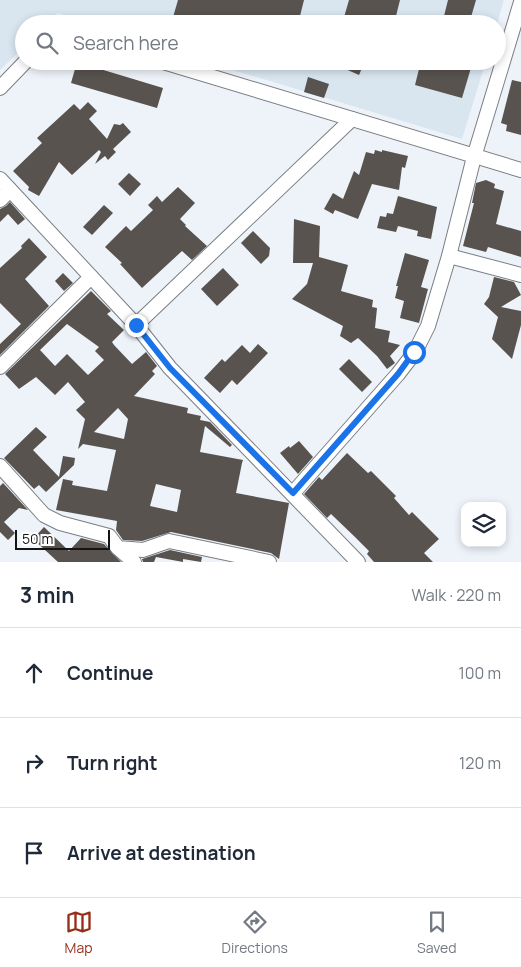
<!DOCTYPE html>
<html lang="en">
<head>
<meta charset="utf-8">
<style>
	:root { --surface:#fff; --page:#f6f6f7; --text:#1f2937; --muted:#747a83; --line:#e0e1e3; --accent:#962e16 }
	body { margin:0; font-family:Manrope,sans-serif; background:var(--page); color:var(--text) }
	.controls { position:absolute; right:15px; bottom:15px; display:grid; overflow:hidden; border-radius:10px; box-shadow:0 2px 8px #0003 }
	.controls button { width:45px; height:45px; display:grid; place-items:center; padding:0; border:0; border-bottom:1px solid var(--line); background:var(--surface); color:var(--text); font:25px sans-serif }
	.scale { position:absolute; left:15px; bottom:12px; width:95px; box-sizing:border-box; padding-left:5px; border:2px solid #121416; border-top:0; font-size:14px; line-height:18px; white-space:nowrap; color:#121416; -webkit-text-stroke:4px #fff; paint-order:stroke }
	.stop { position:absolute; width:15px; height:15px; margin:-11px; border:4px solid #1a73e8; border-radius:50%; background:#fff }
	.stop.end { background:#1a73e8; border-color:#fff; box-shadow:0 1px 5px #0008 }
	.list { margin:0; padding:0; list-style:none }
	h2 { display:flex; justify-content:space-between; align-items:center; height:65px; margin:0; padding:0 20px; font-size:21px }
	h2 small { font-size:16px; font-weight:400; color:var(--muted) }
	.list li { display:grid; grid-template-columns:32px 1fr auto; gap:15px; align-items:center; box-sizing:border-box; height:90px; padding:0 20px; border-top:1px solid var(--line) }
	.list b { display:block; font-size:19px; white-space:nowrap }
	.list em { font-size:16px; font-style:normal; color:var(--muted) }
	.icon { flex:none; width:28px; height:28px; fill:none; stroke:currentColor; stroke-width:2; stroke-linecap:round; stroke-linejoin:round }
	.map { position:relative; flex:none; width:521px; height:562px; overflow:hidden }
	.search { position:absolute; background:var(--surface); box-shadow:0 2px 8px #0003; left:15px; right:15px; top:15px; height:55px; display:flex; align-items:center; gap:12px; box-sizing:border-box; padding:0 18px; border-radius:28px; color:var(--muted); font-size:19px }
	.sheet { height:335px; background:var(--surface) }
	nav { display:flex; justify-content:space-around; align-items:center; box-sizing:border-box; height:70px; border-top:1px solid var(--line); background:var(--surface); font-size:14px; color:var(--muted) }
	nav a { display:grid; justify-items:center; gap:2px }
	nav .on { color:var(--accent) }
	.map>svg:first-child { display:block }
</style>
</head>
<body>
<div class="map">
<svg width="521" height="562" viewBox="0 0 521 562">
	<rect width="100%" height="100%" fill="#edf3f9"/>
	<!-- built -->
	<g fill="#d9e6f0">
		<path d="M0,0h504l-7,24h-408l-31,-11 -11,11h-23v23l-24,23z"/>
		<path d="M203,61h283l-24,78z"/>
	</g>
	<!-- building -->
	<g fill="#58534f" fill-rule="evenodd">
		<path d="M178,0h126l-6,24h-127z"/>
		<path d="M349,0h51l-6,24h-52z"/>
		<path d="M448,0h28l-7,24h-27z"/>
		<path d="M327,61h38l-6,14z"/>
		<path d="M421,61h52l-11,37 -47,-13z"/>
		<path d="M77,62l86,26 -6,20 -86,-25z"/>
		<path d="M308,77l21,7 -5,14 -20,-6z"/>
		<path d="M512,80l9,2v53l-15,-4 1,-6 -6,-2z"/>
		<path d="M88,102l9,9 -8,8 18,20 7,-15 6,1 3,-2 8,9 -18,17 3,3 -8,8 -3,-4 -10,8 6,-12 -2,-2 -27,25 -13,-13 -20,34 -11,-6 1,-3 -16,-16 29,-28 -5,-5 37,-34 6,6z"/>
		<path d="M375,150l7,2v-2l26,6 -3,12 -3,-1 -3,23 -27,-6 -14,35 -23,-9 -2,4 -9,-5 9,-16 10,6 11,-28 5,4 7,-23 8,2z"/>
		<path d="M129,173l12,11 -11,12 -12,-12z"/>
		<path d="M486,180l9,4 -1,4 10,3 -8,33 25,7v26l-33,-10 -2,5 -23,-6 11,-43h-2l4,-20z"/>
		<path d="M178,187l17,16 -15,16 6,6 -1,1 22,20 -15,14 -10,-9 -40,37 -22,-24 2,-1 -17,-16 21,-21 5,5 22,-21 -5,-5 9,-9 5,6z"/>
		<path d="M398,196l39,11 -6,32 -14,-3 1,-5 -20,-5 -2,6 -19,-4 3,-12 6,1 1,-4 6,1z"/>
		<path d="M10,202l15,17 -7,6 -10,-11 -8,8v-13l6,-3z"/>
		<path d="M104,205l9,8 -21,22 -9,-8z"/>
		<path d="M294,219l26,7 -1,31 29,8 -7,26 32,9 -1,7 5,1 -2,20 15,3 -2,11 12,3 -10,11 5,7 -8,6 -10,-13 -19,-18 -7,5 -11,-7 3,-10 -51,-27 15,-15 6,-21h-20z"/>
		<path d="M253,231l17,17 -1,8 -8,8 -20,-21z"/>
		<path d="M29,238l18,19 -22,22 24,27 -49,49v-11l21,-20 -21,-21v-35l22,-20 -1,-2z"/>
		<path d="M405,253l24,7 -8,27 7,2 -9,34 -19,-5 4,-17 -9,-3 3,-12h-2z"/>
		<path d="M223,268l16,17 -22,21 -16,-17z"/>
		<path d="M63,273l10,10 -9,8 -9,-10z"/>
		<path d="M494,277l20,5 7,13 -20,12 20,4v14l-9,34 -20,-20 6,-22 -14,-13 5,-7z"/>
		<path d="M91,291l20,20 -4,3 17,16 -12,12 2,3 18,19 14,-12 11,14 -5,5 3,3 -21,22 54,12 -1,5 14,3 -1,4 10,2 22,23 -2,2 -25,-21 -5,26 43,8 -1,3 -6,30 53,10 -10,56 -8,-6 -100,-21 -29,9 -19,-1 -7,-10 1,-9 -61,-11 7,-31 10,2 -1,4 35,6 9,-41 -33,-6 -5,5 7,-30 -9,-9 9,-8 -17,-20 -13,13 -19,-18 -17,12 -14,-15zM67,324l32,23 -4,4 9,9 -16,15 -21,-21 -12,12 -15,-16zM118,408l10,11 -4,20 -30,-7zM156,484l25,6 -4,22 -27,-6z"/>
		<path d="M258,344l10,9 -31,32 -5,-5 -12,13 -16,-15 18,-19 3,3 17,-17 8,8z"/>
		<path d="M349,359l23,23 -10,10 -23,-23z"/>
		<path d="M36,427l11,10 -14,13 26,27 4,-21 12,2 -1,7 -28,27 -7,-7 -5,4 -30,-31z"/>
		<path d="M299,441l14,16 -15,17 -18,-21 9,-7 1,2z"/>
		<path d="M347,453l21,20 3,-2 25,25 -2,2 15,17 3,-3 27,27 -15,14 9,9h-59l-7,-8 2,-3 -14,-14 -24,-23 -4,4 -23,-24 15,-17 3,3z"/>
		<path d="M3,483l25,27 -9,-2 -15,14 11,11 -7,7 -8,-8v-46z"/>
		<path d="M44,527l25,24 12,-13 23,6 17,18h-63l-25,-23z"/>
		<path d="M170,550l32,7 -1,5 -18,-3v3l-27,-5 -2,5h-11l-1,-3z"/>
	</g>
	<g fill="none" stroke-linecap="round" stroke-linejoin="round">
		<defs>
			<g id="street">
				<path d="M160,61l361,109"/>
				<path d="M0,88l26,-27"/>
				<path d="M0,179l136,146 34,43 188,194"/>
				<path d="M0,200l10,-10"/>
				<path d="M449,256l72,19"/>
				<path d="M136,325l216,-206"/>
				<path d="M0,367l91,-90"/>
				<path d="M0,466l44,49 16,8 49,13 9,12 25,2 26,-9 100,21"/>
				<path d="M293,493l105,-119 17,-22 13,-26 21,-70 25,-99 47,-155"/>
				<path d="M118,548l16,14"/>
			</g>
		</defs>
		<!-- street casing -->
		<use href="#street" stroke="#797e83" stroke-width="16"/>
		<!-- street -->
		<use href="#street" stroke="#fff" stroke-width="14"/>
	</g>
	<g fill="none" stroke-linecap="round" stroke-linejoin="round">
		<!-- route -->
		<path stroke="#1a73e8" stroke-width="6" d="M136,325l34,43 123,125 105,-119 16,-22"/>
	</g>
</svg>
<div class="controls">
<button><svg class="icon" aria-label="layers" viewBox="0 0 24 24"><path d="M12 4l9 5-9 5-9-5zM3 14l9 5 9-5"/></svg></button>
</div>
<div class="scale">50 m</div>
<div class="stop" style="left:414px;top:352px"></div>
<div class="stop end" style="left:136px;top:325px"></div>
<div class="search"><svg class="icon" aria-label="search" viewBox="0 0 24 24"><circle cx="10" cy="10" r="6"/><path d="M15 15l6 6"/></svg>Search here</div>
</div>
<section class="sheet">
<h2>3 min<small>Walk · 220 m</small></h2>
<ul class="list">
<li><svg class="icon" aria-label="ahead" viewBox="0 0 24 24"><path d="M12 20V5M6 11l6-6 6 6"/></svg><div><b>Continue</b></div><em>100 m</em></li>
<li><svg class="icon" aria-label="right" viewBox="0 0 24 24"><path d="M7 20v-9h11M14 6l5 5-5 5"/></svg><div><b>Turn right</b></div><em>120 m</em></li>
<li><svg class="icon" aria-label="arrive" viewBox="0 0 24 24"><path d="M6 21V4h12l-3 4 3 4H6"/></svg><div><b>Arrive at destination</b></div></li>
</ul>
</section>
<nav>
<a class="on"><svg class="icon" aria-label="map" viewBox="0 0 24 24"><path d="M3 6l6-2 6 2 6-2v14l-6 2-6-2-6 2zM9 4v14M15 6v14"/></svg>Map</a>
<a><svg class="icon" aria-label="directions" viewBox="0 0 24 24"><path d="M12 3l9 9-9 9-9-9zM9 14v-3h6M13 9l2 2-2 2"/></svg>Directions</a>
<a><svg class="icon" aria-label="saved" viewBox="0 0 24 24"><path d="M7 4h10v16l-5-4-5 4z"/></svg>Saved</a>
</nav>
</body>
</html>
